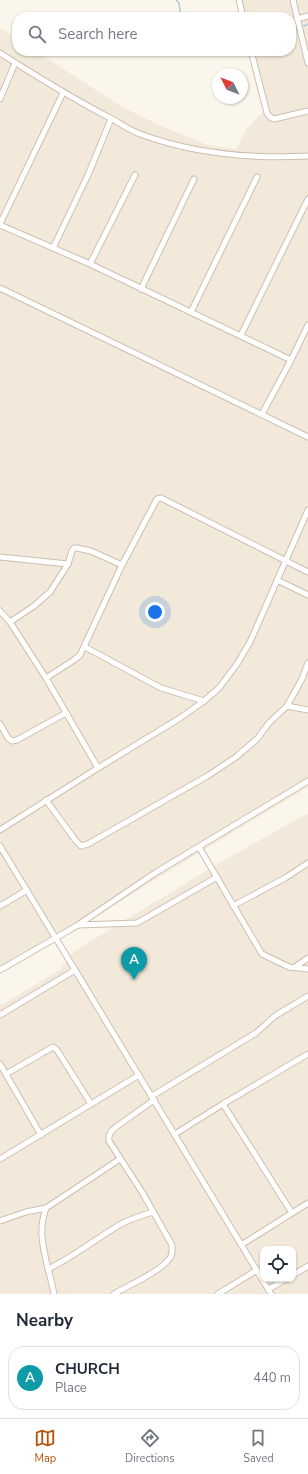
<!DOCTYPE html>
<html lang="en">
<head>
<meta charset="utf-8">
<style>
	:root { --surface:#fff; --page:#f2f2f3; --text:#1f2937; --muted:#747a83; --line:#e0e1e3; --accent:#b45309 }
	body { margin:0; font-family:"Nunito Sans",sans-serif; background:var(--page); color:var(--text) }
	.controls { position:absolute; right:12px; bottom:12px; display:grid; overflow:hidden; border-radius:8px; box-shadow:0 1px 3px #0004 }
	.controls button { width:36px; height:36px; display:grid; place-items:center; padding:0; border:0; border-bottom:1px solid var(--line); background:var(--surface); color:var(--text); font:20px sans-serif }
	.compass { position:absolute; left:212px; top:68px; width:36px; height:36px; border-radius:50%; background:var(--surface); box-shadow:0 1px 3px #0004; rotate:312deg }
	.you { position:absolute; left:155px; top:612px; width:14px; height:14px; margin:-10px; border:3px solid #fff; border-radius:50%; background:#1a73e8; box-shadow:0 0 0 6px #1a73e833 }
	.badge { display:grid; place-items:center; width:26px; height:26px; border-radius:50%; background:var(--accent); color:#fff; font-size:13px; font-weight:700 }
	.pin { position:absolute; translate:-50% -33px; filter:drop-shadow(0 1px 2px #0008) }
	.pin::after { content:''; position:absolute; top:21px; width:14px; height:12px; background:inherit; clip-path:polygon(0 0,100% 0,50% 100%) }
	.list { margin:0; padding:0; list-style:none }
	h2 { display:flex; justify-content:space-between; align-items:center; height:52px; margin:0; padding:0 16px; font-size:17px }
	h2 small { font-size:13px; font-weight:400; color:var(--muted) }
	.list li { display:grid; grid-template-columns:26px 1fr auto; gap:12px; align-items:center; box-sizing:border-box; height:64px; margin:0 8px 8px; padding:0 8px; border:1px solid var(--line); border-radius:16px }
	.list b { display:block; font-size:15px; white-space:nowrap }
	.list p { margin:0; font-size:13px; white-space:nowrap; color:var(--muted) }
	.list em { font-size:13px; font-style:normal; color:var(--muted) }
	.icon { flex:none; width:22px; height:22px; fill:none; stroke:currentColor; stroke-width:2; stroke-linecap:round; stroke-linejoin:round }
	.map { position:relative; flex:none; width:308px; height:1294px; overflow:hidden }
	.search { position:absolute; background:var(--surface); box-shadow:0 1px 3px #0004; left:12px; right:12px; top:12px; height:44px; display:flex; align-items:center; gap:10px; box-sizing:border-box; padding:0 14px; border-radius:16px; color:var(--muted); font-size:15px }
	.sheet { height:124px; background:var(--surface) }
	nav { display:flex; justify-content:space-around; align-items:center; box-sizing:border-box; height:56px; border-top:1px solid var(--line); background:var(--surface); font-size:11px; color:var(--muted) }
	nav a { display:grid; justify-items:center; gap:2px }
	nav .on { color:var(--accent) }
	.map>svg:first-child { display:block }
</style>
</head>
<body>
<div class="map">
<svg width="308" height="1294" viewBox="0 0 308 1294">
	<rect width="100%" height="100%" fill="#fbf6eb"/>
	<!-- residential -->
	<g fill="#f2e9da" fill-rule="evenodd">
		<path d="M237,0h71v787l-308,187v-946l17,10v13h19l86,56 39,19 46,19 30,4 9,-20 22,-22 -17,-56h40v-34h-49z"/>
		<path d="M308,813v481h-308v-288l60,-36 13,-18 141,-86zM263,1249h30v30h-30z"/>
	</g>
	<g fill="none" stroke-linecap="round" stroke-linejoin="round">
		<!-- stream -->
		<g stroke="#a8cad5" stroke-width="1.5">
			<path d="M176,0l3,3 2,14"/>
			<path d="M304,26l4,-2"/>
			<path d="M291,29l4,-1"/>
			<path d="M196,51h2"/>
		</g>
		<defs>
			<g id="minor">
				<path d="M239,0l4,17"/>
				<path d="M293,0l15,63"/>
				<path d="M297,19l11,-3"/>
				<path d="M251,51l16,62 3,4 4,2 34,-8"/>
				<path d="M0,53c36,23 72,45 110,65 10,5 19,12 30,16 54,20 111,25 168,22"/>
				<path d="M0,99l15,-36"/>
				<path d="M0,224l63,-131"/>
				<path d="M0,225l90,39 201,96 -29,54"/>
				<path d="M53,248l35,-73 23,-56"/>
				<path d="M90,264l45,-89"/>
				<path d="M0,288l308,149"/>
				<path d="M141,289l53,-110"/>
				<path d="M191,312l66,-135"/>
				<path d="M241,335l67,-136"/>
				<path d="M291,360l17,-35"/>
				<path d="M0,557l68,7"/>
				<path d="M277,580l31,15"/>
				<path d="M0,611l10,11 36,56 52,90"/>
				<path d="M10,622l24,-16 16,-14 18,-28 4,-13 2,-3h3l14,3 31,14"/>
				<path d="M85,647l76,41 43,13"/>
				<path d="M46,678l28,-18 6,-5 42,-90 35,-66 4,-1 147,74"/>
				<path d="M287,706l21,4"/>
				<path d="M0,724l8,14 4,3 5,-1 49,-27"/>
				<path d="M46,800l30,41 5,5 7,-2 121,-69 27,-18 21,-18 12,-16 18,-17 15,-27 6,-16"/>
				<path d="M0,830l98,-62 82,-50 24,-17 15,-13 18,-24 13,-22 58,-132"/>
				<path d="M0,846l271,448"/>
				<path d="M199,847l63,107 27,13 19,2"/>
				<path d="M0,906l27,-16"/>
				<path d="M233,906l52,-28 23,-15"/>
				<path d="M78,925l59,-2 80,-46"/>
				<path d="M295,967l13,-9"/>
				<path d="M0,970l78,-45 77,-52 153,-92"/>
				<path d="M0,1015l75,-45"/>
				<path d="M0,1064l41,71"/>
				<path d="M6,1074l47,-27 4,3 34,54"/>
				<path d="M152,1096l104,-63 19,-17 33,-20"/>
				<path d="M223,1104l69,109"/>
				<path d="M175,1134l48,-30 85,-50"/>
				<path d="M0,1159l139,-84"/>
				<path d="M46,1208c-8,23 -3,38 2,61 3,9 4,17 6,25"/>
				<path d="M0,1221l26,-9 20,-4 74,-49"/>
				<path d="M241,1245l67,-42"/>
				<path d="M48,1269c27,-13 50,-32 75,-46 10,-5 20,-8 30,-11"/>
				<path d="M293,1275l15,-9"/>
				<path d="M269,1289l17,-10"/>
				<path d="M114,1294c15,-9 46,-22 56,-36 3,-4 2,-8 2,-13l-30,-53 -33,-51c-1,-7 2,-10 7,-14l38,-27"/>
				<path d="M218,1294l39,-24"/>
			</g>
		</defs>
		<!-- minor casing -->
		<use href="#minor" stroke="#cdbfb2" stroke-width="7"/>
		<!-- minor -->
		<use href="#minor" stroke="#fff" stroke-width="5"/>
	</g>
</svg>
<div class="controls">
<button><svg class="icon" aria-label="locate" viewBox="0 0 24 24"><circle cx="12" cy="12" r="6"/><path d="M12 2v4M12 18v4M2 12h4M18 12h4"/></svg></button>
</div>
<svg class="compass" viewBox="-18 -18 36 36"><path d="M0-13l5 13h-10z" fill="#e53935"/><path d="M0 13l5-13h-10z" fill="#747a83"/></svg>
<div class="you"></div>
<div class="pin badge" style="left:134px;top:980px;background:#0f9aa8">A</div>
<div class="search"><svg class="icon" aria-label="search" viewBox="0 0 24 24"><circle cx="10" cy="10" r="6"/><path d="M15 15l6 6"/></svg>Search here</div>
</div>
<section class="sheet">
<h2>Nearby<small></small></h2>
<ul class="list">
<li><span class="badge" style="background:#0f9aa8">A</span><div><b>CHURCH</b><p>Place</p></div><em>440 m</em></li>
</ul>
</section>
<nav>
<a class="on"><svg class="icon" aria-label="map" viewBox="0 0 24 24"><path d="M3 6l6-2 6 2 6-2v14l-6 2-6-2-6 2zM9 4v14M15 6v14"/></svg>Map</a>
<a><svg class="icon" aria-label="directions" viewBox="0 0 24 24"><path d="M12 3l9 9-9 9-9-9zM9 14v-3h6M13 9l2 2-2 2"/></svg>Directions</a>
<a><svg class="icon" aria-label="saved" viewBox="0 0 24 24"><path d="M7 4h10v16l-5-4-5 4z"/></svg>Saved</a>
</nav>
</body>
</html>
